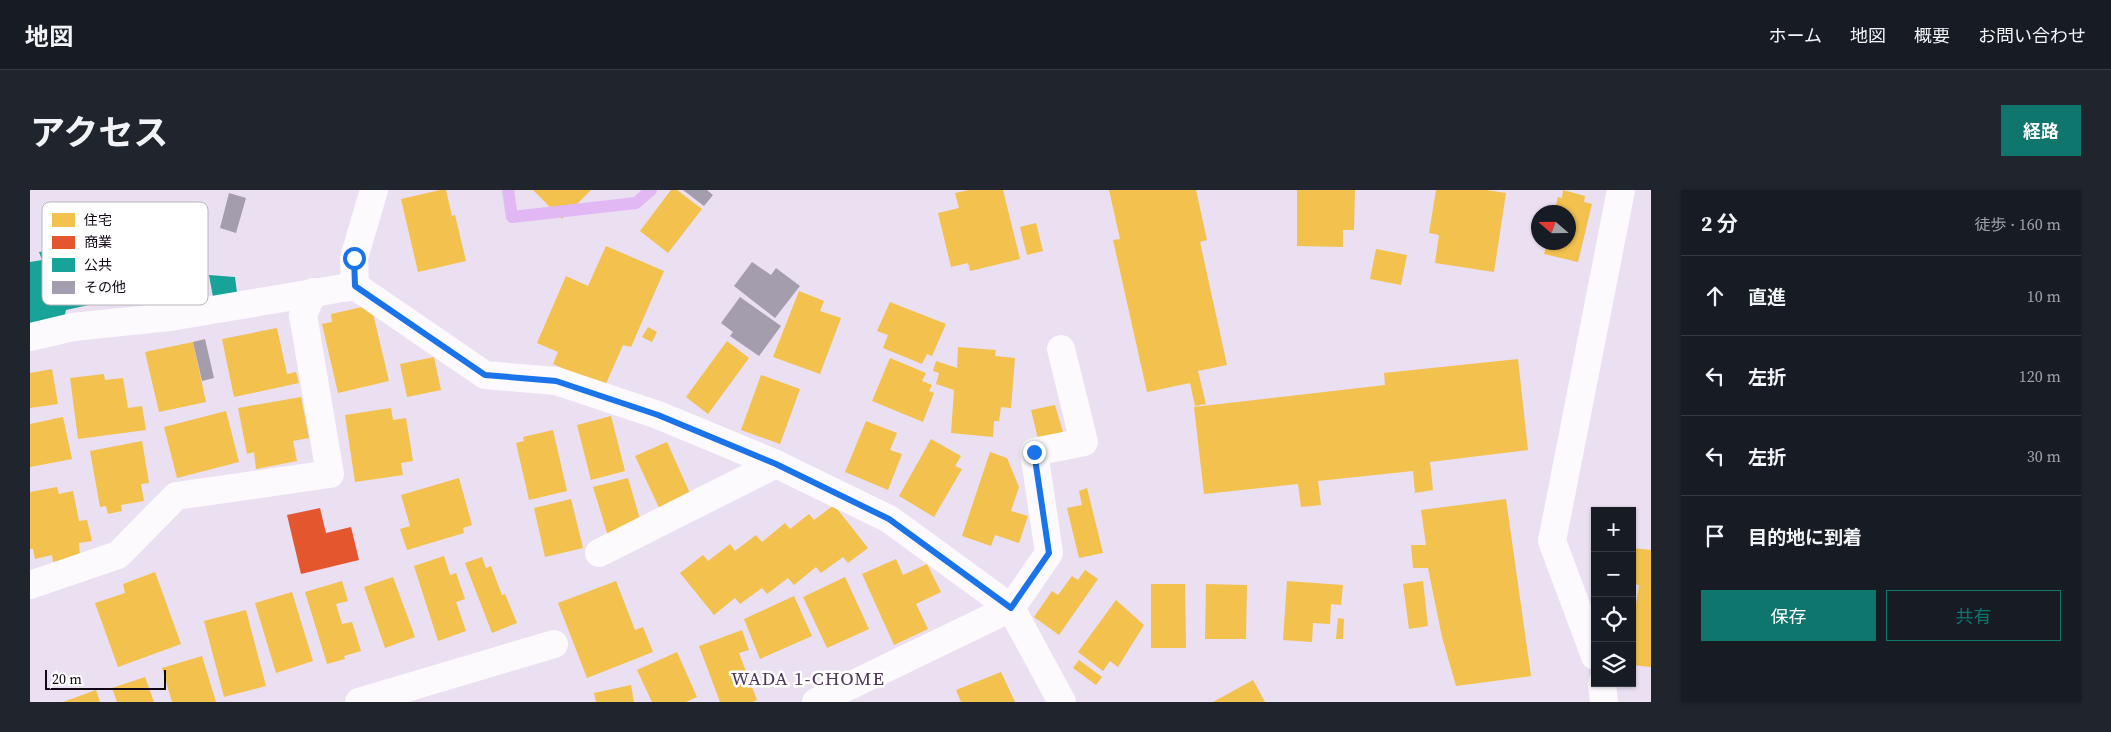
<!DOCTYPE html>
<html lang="ja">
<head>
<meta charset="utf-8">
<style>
	:root { --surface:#171b24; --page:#20242c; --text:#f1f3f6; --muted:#9ea1a6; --line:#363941; --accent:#0f766e }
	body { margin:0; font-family:"Source Serif 4","Noto Sans JP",serif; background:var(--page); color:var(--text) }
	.controls { position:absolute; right:15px; bottom:15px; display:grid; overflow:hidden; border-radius:0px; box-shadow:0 1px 4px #0004 }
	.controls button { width:45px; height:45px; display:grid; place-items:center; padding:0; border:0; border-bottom:1px solid var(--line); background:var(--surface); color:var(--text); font:25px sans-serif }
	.compass { position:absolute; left:1501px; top:15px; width:45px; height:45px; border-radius:50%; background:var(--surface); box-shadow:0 1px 4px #0004; rotate:290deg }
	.scale { position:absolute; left:15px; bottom:12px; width:121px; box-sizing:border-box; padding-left:5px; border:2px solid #110715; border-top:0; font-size:14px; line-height:18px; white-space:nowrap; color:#110715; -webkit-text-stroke:4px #fff; paint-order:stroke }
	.stop { position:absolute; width:15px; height:15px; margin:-11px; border:4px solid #1a73e8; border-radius:50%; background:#fff }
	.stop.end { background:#1a73e8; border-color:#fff; box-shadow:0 1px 5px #0008 }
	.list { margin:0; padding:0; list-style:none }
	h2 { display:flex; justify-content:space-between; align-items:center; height:65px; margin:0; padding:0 20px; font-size:21px }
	h2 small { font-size:16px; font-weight:400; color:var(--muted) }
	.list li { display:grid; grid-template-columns:32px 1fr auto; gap:15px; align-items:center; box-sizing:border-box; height:80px; padding:0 20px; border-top:1px solid var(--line) }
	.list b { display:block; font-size:19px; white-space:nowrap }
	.list em { font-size:16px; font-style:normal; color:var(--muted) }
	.actions { display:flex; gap:10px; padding:15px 20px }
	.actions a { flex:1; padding:11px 0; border:1px solid var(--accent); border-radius:0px; text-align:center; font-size:18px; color:var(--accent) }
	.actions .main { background:var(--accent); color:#fff }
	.icon { flex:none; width:28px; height:28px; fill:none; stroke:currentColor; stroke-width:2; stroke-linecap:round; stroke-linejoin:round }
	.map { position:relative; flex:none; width:1621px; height:512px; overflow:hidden; border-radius:0px }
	header { display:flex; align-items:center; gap:30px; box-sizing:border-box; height:70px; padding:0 25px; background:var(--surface); border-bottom:1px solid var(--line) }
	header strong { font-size:24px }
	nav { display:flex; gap:28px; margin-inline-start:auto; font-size:18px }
	.intro { display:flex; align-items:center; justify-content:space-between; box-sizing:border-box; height:120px; padding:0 30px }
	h1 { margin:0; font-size:35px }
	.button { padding:12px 22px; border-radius:0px; background:var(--accent); color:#fff; font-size:18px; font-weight:700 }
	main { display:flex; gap:30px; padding:0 30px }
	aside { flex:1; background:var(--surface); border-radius:0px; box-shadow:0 1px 4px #0004 }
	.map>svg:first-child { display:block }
</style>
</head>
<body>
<header>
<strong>地図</strong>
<nav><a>ホーム</a><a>地図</a><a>概要</a><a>お問い合わせ</a></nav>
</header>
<div class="intro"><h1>アクセス</h1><a class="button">経路</a></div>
<main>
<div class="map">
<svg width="1621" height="512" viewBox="0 0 1621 512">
	<rect width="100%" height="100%" fill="#ebdff2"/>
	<!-- homes -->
	<g fill="#f2c14e">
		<path d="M410,0h6l6,26 3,-1 11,46 -48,11 -17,-73z"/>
		<path d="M503,0h58l-29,29z"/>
		<path d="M641,0h6l25,19 -34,44 -28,-22z"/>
		<path d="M939,0h34l17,69 -50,12 -2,-8 -17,4 -13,-54 21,-5 -4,-15z"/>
		<path d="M1079,0h87l11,50 -7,2 27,123 -29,6 8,33 -11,2 -5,-23 -43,9 -34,-152 7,-1z"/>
		<path d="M1267,0h58l-1,40h-11v17l-46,-1z"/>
		<path d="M1406,0h50l20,3 -12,79 -59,-9 4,-28 -10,-2z"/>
		<path d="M1533,0l22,6 -1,6 8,2 -14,58 -34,-8 3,-12h21v-30h-14l4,-15 4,1z"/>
		<path d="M1006,33l7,28 -16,4 -7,-28z"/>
		<path d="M576,56l58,25 -33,76 -8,-2 -18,41 -52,-22 5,-12 -21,-9 29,-67 22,10z"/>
		<path d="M1346,59l31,6 -6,30 -31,-6z"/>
		<path d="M769,101l25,10 -4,10 21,7 -21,56 -47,-17z"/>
		<path d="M860,112l56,22 -14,32 -5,-2 -5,10 -39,-16 5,-13 -11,-4z"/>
		<path d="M341,115l18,76 -51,12 -16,-69 10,-2 -1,-8z"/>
		<path d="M618,137l9,5 -5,10 -10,-5z"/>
		<path d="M247,138l10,46 9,-2 3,11 -65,14 -12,-58z"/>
		<path d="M697,151l22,17 -41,56 -22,-17z"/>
		<path d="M163,152l13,60 -47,10 -14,-60z"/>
		<path d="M928,157l38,3 -1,6 20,2 -4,50 -10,-1 -2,14h-5l-1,16 -42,-4 3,-43 -18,-6 3,-11 -6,-2 3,-10 21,7z"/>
		<path d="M404,167l7,33 -34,7 -7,-33z"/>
		<path d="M860,168l36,15 -4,8 10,4 -3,6 5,2 -11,29 -51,-21z"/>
		<path d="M1488,169l10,91 -98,12 3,28 -18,3 -2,-22 -95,10 3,24 -20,2 -3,-23 -94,10 -10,-87 191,-22 -1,-12z"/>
		<path d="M22,179l6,35 -28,4v-35z"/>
		<path d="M74,184l1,6 18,-2 5,30 14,-2 4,24 -68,9 -8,-61z"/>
		<path d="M731,185l39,14 -20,55 -39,-14z"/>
		<path d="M271,207l8,41 -16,3 4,20 -41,8 -2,-17 -7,2 -9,-46z"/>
		<path d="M1025,215l8,27 -23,15 -9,-37z"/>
		<path d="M361,218l2,12 13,-2 7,43 -12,2 2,12 -48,7 -10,-67z"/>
		<path d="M196,221l13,51 -62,16 -13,-51z"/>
		<path d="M581,226l14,55 -34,9 -14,-55z"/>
		<path d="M33,227l9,42 -42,8v-43z"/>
		<path d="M836,231l31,12 -7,17 12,4 -14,36 -43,-18z"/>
		<path d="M523,240l14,61 -38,9 -13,-57 8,-2 -1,-4z"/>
		<path d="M901,249l30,17 -6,10 7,3 -28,48 -35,-21z"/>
		<path d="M112,251l7,42 -8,1 3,17 -23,4 1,6 -14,3 -2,-8 -6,1 -10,-56z"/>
		<path d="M637,252l25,56 -31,14 -26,-56z"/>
		<path d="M960,262l17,6 12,29 -8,24 17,5 -9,27 -24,-8 -4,11 -29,-10z"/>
		<path d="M429,288l13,47 -9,3 1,5 -57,17 -7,-21 10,-3 -9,-31z"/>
		<path d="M598,288l14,48 -34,10 -15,-49z"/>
		<path d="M27,297l2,7 14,-3 6,30 8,-1 5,21 -13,2 1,13 -27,6 -1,-7 -17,4 -2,-10h-3v-57z"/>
		<path d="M1057,298l16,65 -24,5 -12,-50 15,-3 -3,-14z"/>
		<path d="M541,309l12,49 -38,9 -11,-49z"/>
		<path d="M1476,309l25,177 -75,10 -14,-49 -14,-69h-15l-2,-23h15l-5,-35z"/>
		<path d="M804,315l34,43 -20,15 -5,-6 -22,16 -5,-6 -22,18 -6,-7 -21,16 -5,-6 -22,16 -5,-6 -21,17 -34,-42 23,-18 5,6 22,-17 5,7 21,-16 6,7 23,-19 5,6 19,-15 5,6z"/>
		<path d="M1602,358l19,2v117l-19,-2v-35l7,-45 -7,-1z"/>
		<path d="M414,366l6,19 6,-2 9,26 -9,3 10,29 -28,10 -24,-75z"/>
		<path d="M452,367l4,11 5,-2 11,29 3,-1 12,29 -25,10 -27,-70z"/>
		<path d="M866,369l7,16 24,-11 14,28 -25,12 12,25 -34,16 -32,-71z"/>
		<path d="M1055,380l13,9 -39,56 -25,-18 18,-26 6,4 14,-19 6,4z"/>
		<path d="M125,382l26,72 -63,23 -23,-64 30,-10 -2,-9z"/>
		<path d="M363,387l22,60 -30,11 -21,-61z"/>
		<path d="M815,387l24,52 -42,19 -24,-51z"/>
		<path d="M312,391l6,20 -12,3 6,20 10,-2 9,29 -17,5 1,3 -18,5 -22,-72z"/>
		<path d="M586,391l19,49 8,-3 10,25 -66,26 -29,-75z"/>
		<path d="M1257,391l56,4 -2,20 -10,-1 -1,20 -17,-1 -1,19 -29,-2z"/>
		<path d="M1393,391l5,45 -19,3 -6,-45z"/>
		<path d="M1121,394h34l1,64h-35z"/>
		<path d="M1176,394l41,1 -1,54h-41z"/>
		<path d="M262,402l21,69 -37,12 -21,-70z"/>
		<path d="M764,406l18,40 -52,23 -16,-40z"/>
		<path d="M1086,410l28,25 -26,42 -8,-6 -7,10 -25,-19z"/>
		<path d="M216,420l20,76 -42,11 -20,-76z"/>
		<path d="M1308,428l6,1 -1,20h-7z"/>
		<path d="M712,440l7,20 -10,3 18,47 -4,2h-33l-21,-56z"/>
		<path d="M647,462l20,45 -11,5h-34l-15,-32z"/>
		<path d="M172,466l14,46h-44l-10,-34z"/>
		<path d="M1049,470l23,17 -6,8 -23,-17z"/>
		<path d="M971,482l14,30h-54l-5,-12z"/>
		<path d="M115,487l9,25h-37l-5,-14z"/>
		<path d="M1223,490l12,22h-52z"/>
		<path d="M601,495l3,17h-38l-2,-9z"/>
		<path d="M66,500l4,12h-37z"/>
	</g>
	<!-- shops -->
	<path fill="#e4572e" d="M290,318l6,25 25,-6 8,33 -58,14 -14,-59z"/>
	<!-- public -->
	<g fill="#17a398">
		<path d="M39,58l93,16 4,24 -100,22 -2,9 -34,8v-65l12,-2 -3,-8z"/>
		<path d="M179,85l26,2 2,16 -24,4z"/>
	</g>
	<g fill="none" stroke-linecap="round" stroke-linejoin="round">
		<!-- stream -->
		<path stroke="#e1b8f4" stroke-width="12" d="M478,0l4,27 124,-14 15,-13"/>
	</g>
	<!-- building -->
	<g fill="#a49dae">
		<path d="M653,0h24l6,5 -9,11z"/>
		<path d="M199,3l17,5 -10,35 -16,-5z"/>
		<path d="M722,72l19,13 5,-7 24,18 -25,32 -41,-32z"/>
		<path d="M710,107l41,29 -22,30 -29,-20 3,-4 -12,-9z"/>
		<path d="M175,149l9,39 -12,3 -9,-39z"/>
	</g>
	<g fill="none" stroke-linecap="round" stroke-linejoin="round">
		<!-- street -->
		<g stroke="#fcfafd" stroke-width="28">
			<path d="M325,96l-1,-28 20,-68"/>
			<path d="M0,147l43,-10 97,-10 185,-31 130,89 71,6 102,34 118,49 113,55 122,89 51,94"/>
			<path d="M569,363l177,-89"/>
			<path d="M0,395l88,-30 58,-59 154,-22 -27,-159 10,-23"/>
			<path d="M1565,466l-43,-115 69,-351"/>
			<path d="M1572,493l2,19"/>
			<path d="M329,512l195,-58"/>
			<path d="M786,512l195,-94 38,-55 -15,-101 50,-10 -23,-93"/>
		</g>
	</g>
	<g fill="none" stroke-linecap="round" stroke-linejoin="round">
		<!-- route -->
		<path stroke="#1a73e8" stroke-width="6" d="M324,68l1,28 130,89 71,6 102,34 118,49 113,55 122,89 38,-55 -15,-101"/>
	</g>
	<g text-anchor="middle" stroke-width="5" stroke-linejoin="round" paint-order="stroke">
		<!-- neighbourhood labels -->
		<g font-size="19" letter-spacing="1" fill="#4e3659" stroke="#fff">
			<text x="778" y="495">WADA 1-CHOME</text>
		</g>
	</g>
	<!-- legend -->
	<rect x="12" y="12" width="166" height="103" rx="8" fill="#fff" stroke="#b8b5b9" stroke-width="1"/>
	<rect x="22" y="23" width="23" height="14" fill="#f2c14e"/>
	<rect x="22" y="46" width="23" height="13" fill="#e4572e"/>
	<rect x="22" y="68" width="23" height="14" fill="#17a398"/>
	<rect x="22" y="91" width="23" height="13" fill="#a49dae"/>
	<g font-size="14" fill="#110715">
		<text x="54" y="35">住宅</text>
		<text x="54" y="57">商業</text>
		<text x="54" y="80">公共</text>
		<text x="54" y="102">その他</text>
	</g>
</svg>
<div class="controls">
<button>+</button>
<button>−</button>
<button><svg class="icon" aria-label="locate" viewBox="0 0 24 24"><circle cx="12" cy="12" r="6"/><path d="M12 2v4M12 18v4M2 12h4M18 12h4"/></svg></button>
<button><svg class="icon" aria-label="layers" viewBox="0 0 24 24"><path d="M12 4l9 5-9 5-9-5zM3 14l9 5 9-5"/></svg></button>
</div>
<svg class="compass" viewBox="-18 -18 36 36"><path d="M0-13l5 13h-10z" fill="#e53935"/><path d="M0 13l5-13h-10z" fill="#9ea1a6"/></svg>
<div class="scale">20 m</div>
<div class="stop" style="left:324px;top:68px"></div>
<div class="stop end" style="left:1004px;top:262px"></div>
</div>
<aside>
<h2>2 分<small>徒歩 · 160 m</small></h2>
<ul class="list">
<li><svg class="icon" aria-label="ahead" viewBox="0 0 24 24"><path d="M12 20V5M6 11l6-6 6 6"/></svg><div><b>直進</b></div><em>10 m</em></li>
<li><svg class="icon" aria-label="left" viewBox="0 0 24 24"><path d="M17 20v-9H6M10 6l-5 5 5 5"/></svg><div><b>左折</b></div><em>120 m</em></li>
<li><svg class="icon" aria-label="left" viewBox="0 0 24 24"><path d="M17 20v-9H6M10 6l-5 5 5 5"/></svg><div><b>左折</b></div><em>30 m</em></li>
<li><svg class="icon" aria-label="arrive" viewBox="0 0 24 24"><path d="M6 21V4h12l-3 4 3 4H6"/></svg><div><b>目的地に到着</b></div></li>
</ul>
<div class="actions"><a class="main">保存</a><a>共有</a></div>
</aside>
</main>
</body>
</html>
